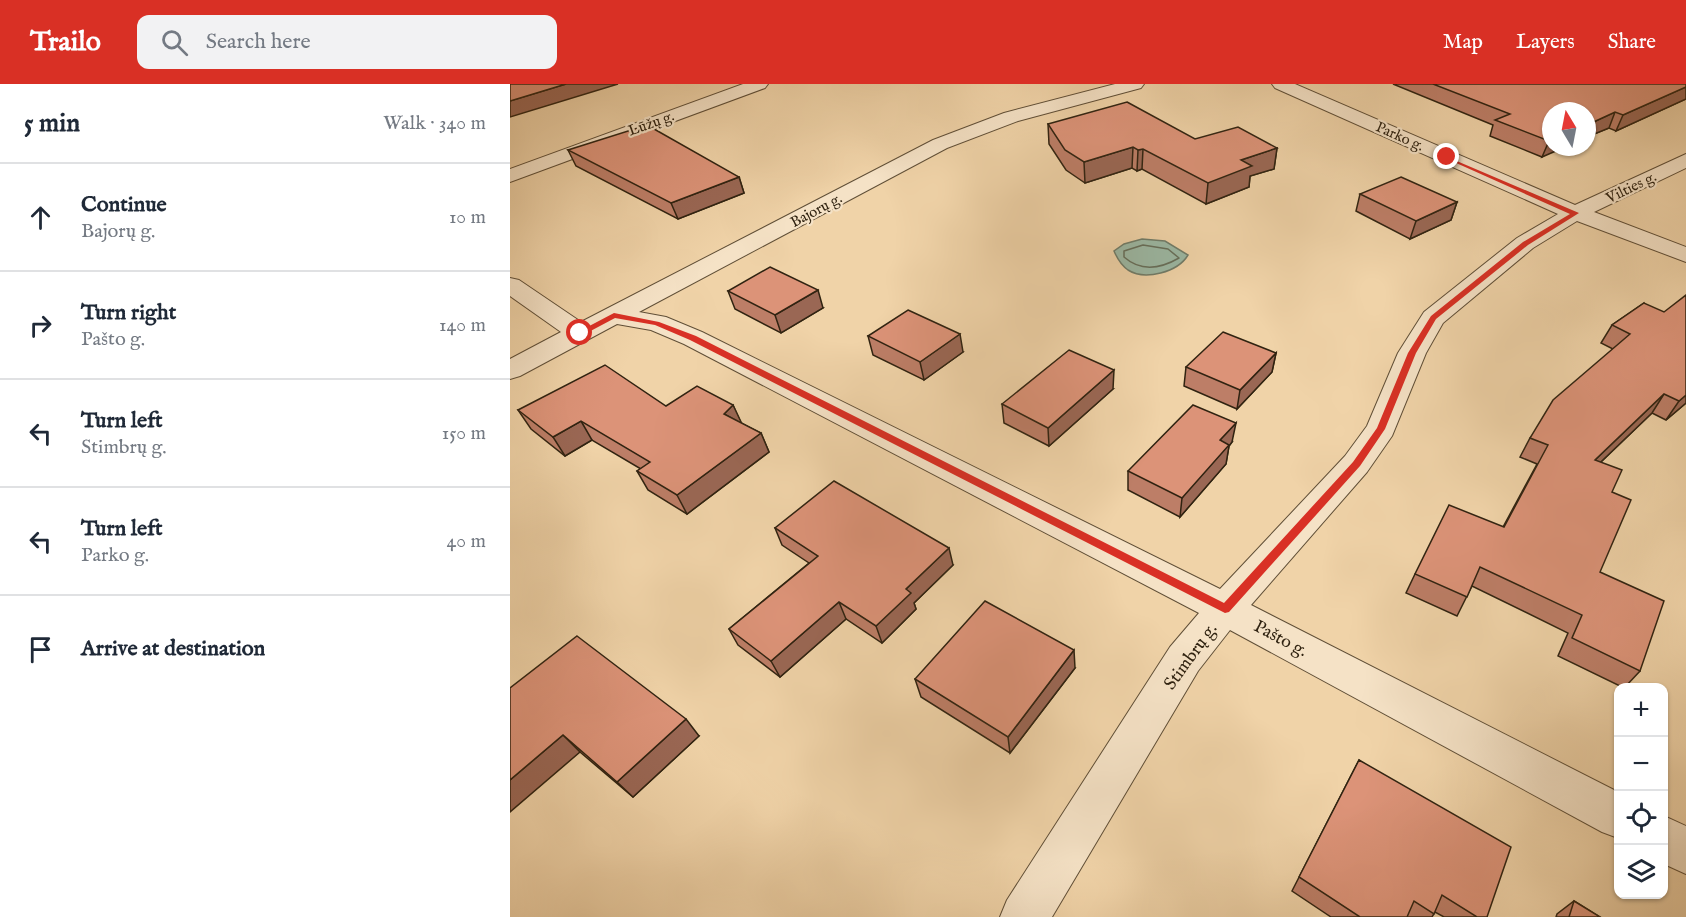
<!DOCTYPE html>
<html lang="en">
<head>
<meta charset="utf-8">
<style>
	:root { --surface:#fff; --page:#f2f2f3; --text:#1f2937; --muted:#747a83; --line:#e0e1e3; --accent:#d93025 }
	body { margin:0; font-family:"IM FELL English",serif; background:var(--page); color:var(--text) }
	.controls { position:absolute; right:18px; bottom:18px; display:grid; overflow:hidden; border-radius:12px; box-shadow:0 2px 4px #0004 }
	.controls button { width:54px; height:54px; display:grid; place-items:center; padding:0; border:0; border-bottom:2px solid var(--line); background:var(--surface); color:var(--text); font:30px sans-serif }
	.compass { position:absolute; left:1032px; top:18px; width:54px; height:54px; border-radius:50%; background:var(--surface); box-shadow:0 2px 4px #0004; rotate:350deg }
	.stop { position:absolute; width:18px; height:18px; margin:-14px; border:4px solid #d93025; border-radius:50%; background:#fff }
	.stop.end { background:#d93025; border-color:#fff; box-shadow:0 2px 6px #0008 }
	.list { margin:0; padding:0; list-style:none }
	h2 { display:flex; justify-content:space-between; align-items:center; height:78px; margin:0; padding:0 24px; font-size:26px }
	h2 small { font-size:20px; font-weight:400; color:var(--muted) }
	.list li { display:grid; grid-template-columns:39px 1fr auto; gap:18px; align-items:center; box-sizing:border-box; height:108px; padding:0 24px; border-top:2px solid var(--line) }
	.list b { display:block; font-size:22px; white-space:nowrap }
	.list p { margin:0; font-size:20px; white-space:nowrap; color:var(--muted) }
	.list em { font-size:20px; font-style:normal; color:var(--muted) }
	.icon { flex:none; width:33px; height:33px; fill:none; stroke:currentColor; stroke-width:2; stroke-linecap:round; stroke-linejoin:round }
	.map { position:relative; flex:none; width:1176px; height:833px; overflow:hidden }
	header { display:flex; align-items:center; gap:36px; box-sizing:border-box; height:84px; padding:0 30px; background:var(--accent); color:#fff }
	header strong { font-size:28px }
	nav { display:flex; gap:33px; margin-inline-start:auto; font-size:21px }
	.search { width:420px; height:54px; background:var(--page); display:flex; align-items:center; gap:15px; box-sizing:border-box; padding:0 21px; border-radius:12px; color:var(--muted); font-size:22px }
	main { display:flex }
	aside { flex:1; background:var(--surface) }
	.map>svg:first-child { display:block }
</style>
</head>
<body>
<header>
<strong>Trailo</strong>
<div class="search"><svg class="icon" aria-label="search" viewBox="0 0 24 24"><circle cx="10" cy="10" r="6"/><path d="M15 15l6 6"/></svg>Search here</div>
<nav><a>Map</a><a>Layers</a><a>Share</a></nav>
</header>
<main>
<aside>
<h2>5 min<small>Walk · 340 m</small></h2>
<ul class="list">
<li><svg class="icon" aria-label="ahead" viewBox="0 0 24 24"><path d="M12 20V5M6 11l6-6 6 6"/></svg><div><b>Continue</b><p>Bajorų g.</p></div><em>10 m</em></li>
<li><svg class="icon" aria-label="right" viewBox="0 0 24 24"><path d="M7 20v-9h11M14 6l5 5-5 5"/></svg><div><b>Turn right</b><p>Pašto g.</p></div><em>140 m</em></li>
<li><svg class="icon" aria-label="left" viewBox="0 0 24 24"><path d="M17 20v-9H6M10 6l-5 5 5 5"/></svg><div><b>Turn left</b><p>Stimbrų g.</p></div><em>150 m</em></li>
<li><svg class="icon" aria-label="left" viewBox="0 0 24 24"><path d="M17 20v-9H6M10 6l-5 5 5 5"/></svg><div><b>Turn left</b><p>Parko g.</p></div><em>40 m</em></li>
<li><svg class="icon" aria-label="arrive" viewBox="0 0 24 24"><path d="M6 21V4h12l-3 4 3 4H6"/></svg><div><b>Arrive at destination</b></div></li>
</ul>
</aside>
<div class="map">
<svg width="1176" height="833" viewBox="0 0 1176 833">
	<rect width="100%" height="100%" fill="#f0d3a8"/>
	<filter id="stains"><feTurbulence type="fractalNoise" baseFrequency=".00333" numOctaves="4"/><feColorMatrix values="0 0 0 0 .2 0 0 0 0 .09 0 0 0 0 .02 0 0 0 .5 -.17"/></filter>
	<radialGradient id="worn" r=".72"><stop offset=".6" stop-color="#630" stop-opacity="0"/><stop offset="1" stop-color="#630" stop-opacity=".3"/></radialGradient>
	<!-- water -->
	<path fill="#9bb8a4" stroke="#707c69" stroke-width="1.5" d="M632,155l23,2 23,14c-10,17 -43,26 -60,15 -7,-5 -11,-12 -14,-19l10,-7z"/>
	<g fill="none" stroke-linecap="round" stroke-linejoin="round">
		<!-- shore -->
		<path stroke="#666e5a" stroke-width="1.5" d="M633,161l25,4 11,9c-19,11 -38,14 -55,-1v-6z"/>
		<defs>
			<g id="street">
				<path d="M233,0h25l-3,4 -255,94v-13z"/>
				<path d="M605,0h29l-3,4 -123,33 -71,27 -308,164 27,5 36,15 518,257 125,-133 22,-30 31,-73 26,-41 93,-74 41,-24 -283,-126 -3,-4h23l280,121 111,-51v14l-92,44 92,35v15l-109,-41 -44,27 -90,75 -17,30 -34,83 -25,36 -116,133 367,187v46l-16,-6 -372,-202 -32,41 -146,246h-52l7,-17 163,-253 29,-34 -515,-269 -33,-14 -34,-6 -97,52 -10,3v-20l51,-27 -51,-36v-18l9,2 62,42 352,-182 71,-27z"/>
				<path d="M1154,732l22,10v48l-22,-10z"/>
			</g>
		</defs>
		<!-- street casing -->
		<use href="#street" stroke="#604f37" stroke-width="2"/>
		<!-- street -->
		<use href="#street" fill="#f5e2c6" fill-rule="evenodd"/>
	</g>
	<!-- wall -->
	<g fill="#bd7e67" stroke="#302311" stroke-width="1.5">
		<path d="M883,0h293v15l-70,32 -7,-3 -22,9v-26l-45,46 -52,-21 3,-11z"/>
		<path d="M538,40l147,15 82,9 -3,21 -24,7 -1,11 -43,17 -64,-35 -5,2 -5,-3 -47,15 -19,-13 -17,-26z"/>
		<path d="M58,66l171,27 5,16 -66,26 -102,-53z"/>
		<path d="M850,110l97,8 -6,18 -41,19 -54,-28z"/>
		<path d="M218,207l95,17 -42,25 -46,-24z"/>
		<path d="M1134,219l42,100 -20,17 -14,-7 -51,49 11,30 -12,80 40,99 -15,16h-3l-64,-31 10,-23 -96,-47 -15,30 -51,-23 9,-19 88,-47 34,-63 -17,-7 10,-19 83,-89 -12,-6 11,-18z"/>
		<path d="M358,252l95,16 -39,28 -51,-25z"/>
		<path d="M766,269l-4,19 -35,37 -53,-23 2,-19z"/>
		<path d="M603,305l-64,57 -45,-23 -2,-19z"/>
		<path d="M223,321l8,18 20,10 8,19 -82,62 -39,-24 -11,-19 4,-2 -49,-29 -27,16 -34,-27 -13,-19z"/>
		<path d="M722,358l-3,4 -3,18 -46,53 -52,-27v-19z"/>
		<path d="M265,444l178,37 -39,38 2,6 -34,34 -36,-24 -66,58 -42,-32 -9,-16 80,-66 -27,-18z"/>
		<path d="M565,584l-65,85 -89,-56 -6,-18z"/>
		<path d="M0,604l189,48 -66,61 -53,-45z"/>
		<path d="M849,676l128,157h-43l-9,-5 -3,5h-101l-39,-26z"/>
		<path d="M1064,817l26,16h-44l1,-3z"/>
	</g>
	<!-- shaded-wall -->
	<g fill="#9a6754" stroke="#302311" stroke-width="1.5">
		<path d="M56,0h52l-108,33v-16z"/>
		<path d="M1176,3v12l-70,32 7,-16z"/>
		<path d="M1105,28l-6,16 -22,9v-12z"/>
		<path d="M1041,56v7h14l-23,10 7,-16z"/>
		<path d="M623,63l-1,21 -47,15 -1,-21z"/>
		<path d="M767,64l-3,21 -24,7 -1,11 -43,17 2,-21 33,-23z"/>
		<path d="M633,65l-1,20 -5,2 1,-21z"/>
		<path d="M229,93l5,16 -66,26 -7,-16z"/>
		<path d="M947,118l-6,18 -41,19 6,-18z"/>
		<path d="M308,206l5,18 -42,25 -6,-18z"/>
		<path d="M450,250l3,18 -39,28 -4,-18z"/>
		<path d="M766,269l-4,19 -35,37 3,-19z"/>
		<path d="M604,286l-1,19 -64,57 -1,-18z"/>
		<path d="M1154,310l-12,19 -69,66 12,-19z"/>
		<path d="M1176,311v8l-20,17 13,-19z"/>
		<path d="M223,321l9,19 -18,-10z"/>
		<path d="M71,337l11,19 -27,16 -12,-19z"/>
		<path d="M726,339l-4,19 -3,4 -3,18 -46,53 2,-19 38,-58z"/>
		<path d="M251,349l8,19 -82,62 -10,-19z"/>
		<path d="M439,464l4,17 -39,38 2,6 -34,34 -6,-17 30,-37z"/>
		<path d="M329,518l7,17 -66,58 -9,-16z"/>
		<path d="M564,566l1,18 -65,85 -2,-16z"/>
		<path d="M176,635l13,17 -66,61 -16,-15z"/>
		<path d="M53,651l17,17 -70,60v-32z"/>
	</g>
	<!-- building -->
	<g fill="#dc9378" stroke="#302311" stroke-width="1.5">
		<path d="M0,0h56l-56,17z"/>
		<path d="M923,0h253v3l-63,28 -8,-3 -28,13v-14h-36v29l-2,1 -54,-21 15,-6z"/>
		<path d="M617,18l68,37 43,-12 39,21 -36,12 11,6 -44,17 -65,-34 -5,1 -5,-3 -49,15 -19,-12 -17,-26z"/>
		<path d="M137,41l92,52 -68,26 -103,-53z"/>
		<path d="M891,93l56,25 -41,19 -56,-27z"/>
		<path d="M260,183l48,23 -43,25 -47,-24z"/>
		<path d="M1176,211v100l-7,6 -15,-7 -69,66 27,10 -10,22 19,8 -31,72 64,29 -24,70 -68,-33 10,-23 -102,-48 -13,30 -52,-23 34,-69 55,22 44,-82 -18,-7 23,-38 77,-66 -18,-9 32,-22 20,9z"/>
		<path d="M398,226l52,24 -40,28 -52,-26z"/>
		<path d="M713,248l53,21 -36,37 -54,-23z"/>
		<path d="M559,266l45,20 -66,58 -46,-24z"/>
		<path d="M95,281l61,41 31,-20 36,19 -9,9 37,19 -84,62 -40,-24 13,-9 -69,-41 -28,16 -35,-27z"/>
		<path d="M683,321l43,18 -16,17 9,5 -47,53 -54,-27z"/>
		<path d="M324,397l115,67 -43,41 5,4 -35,33 -37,-24 -68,59 -42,-32 89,-73 -43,-28z"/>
		<path d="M475,517l89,49 -66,87 -93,-58z"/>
		<path d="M67,552l109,83 -69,63 -54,-47 -53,45v-92z"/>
		<path d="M849,676l152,87 -24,70h-10l-35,-22 -8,19 -20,-13 -7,16h-47l-61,-40z"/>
		<path d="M1064,817l26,16h-31z"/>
	</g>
	<!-- route -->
	<path fill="#d93025" d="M935,72l134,57 -51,32 -92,74 -20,34 -31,76 -25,37 -131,146 -4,1 -535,-273 -35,-15 -40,-7 -32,17 -7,-2 38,-20 45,9 37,14 528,267 129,-141 24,-34 31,-75 23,-37 92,-74 47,-28 -125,-56z"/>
	<g text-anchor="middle" stroke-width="4.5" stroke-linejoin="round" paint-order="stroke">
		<!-- far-street labels -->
		<g font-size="15" fill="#302311" stroke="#f5e2c6">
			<text transform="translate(141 39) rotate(-20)" y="5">Lūžų g.</text>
			<text transform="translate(890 52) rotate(24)" y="5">Parko g.</text>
			<text transform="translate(1121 103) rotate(-26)" y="5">Vilties g.</text>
			<text transform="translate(306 126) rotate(-28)" y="5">Bajorų g.</text>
		</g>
		<!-- street labels -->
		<g font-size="18" fill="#302311" stroke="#f5e2c6">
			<text transform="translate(771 554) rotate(28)" y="6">Pašto g.</text>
			<text transform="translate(680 572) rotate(-54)" y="6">Stimbrų g.</text>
		</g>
	</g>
	<rect width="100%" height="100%" filter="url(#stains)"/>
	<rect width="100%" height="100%" fill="url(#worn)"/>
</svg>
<div class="controls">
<button>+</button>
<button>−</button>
<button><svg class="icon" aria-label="locate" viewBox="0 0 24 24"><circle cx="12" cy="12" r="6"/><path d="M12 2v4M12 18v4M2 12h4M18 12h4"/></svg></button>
<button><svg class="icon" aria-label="layers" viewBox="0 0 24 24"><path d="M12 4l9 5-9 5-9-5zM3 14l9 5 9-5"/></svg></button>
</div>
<svg class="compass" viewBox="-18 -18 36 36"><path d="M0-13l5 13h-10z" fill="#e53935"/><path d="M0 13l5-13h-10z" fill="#747a83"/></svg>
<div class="stop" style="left:70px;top:249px"></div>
<div class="stop end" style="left:937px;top:73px"></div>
</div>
</main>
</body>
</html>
